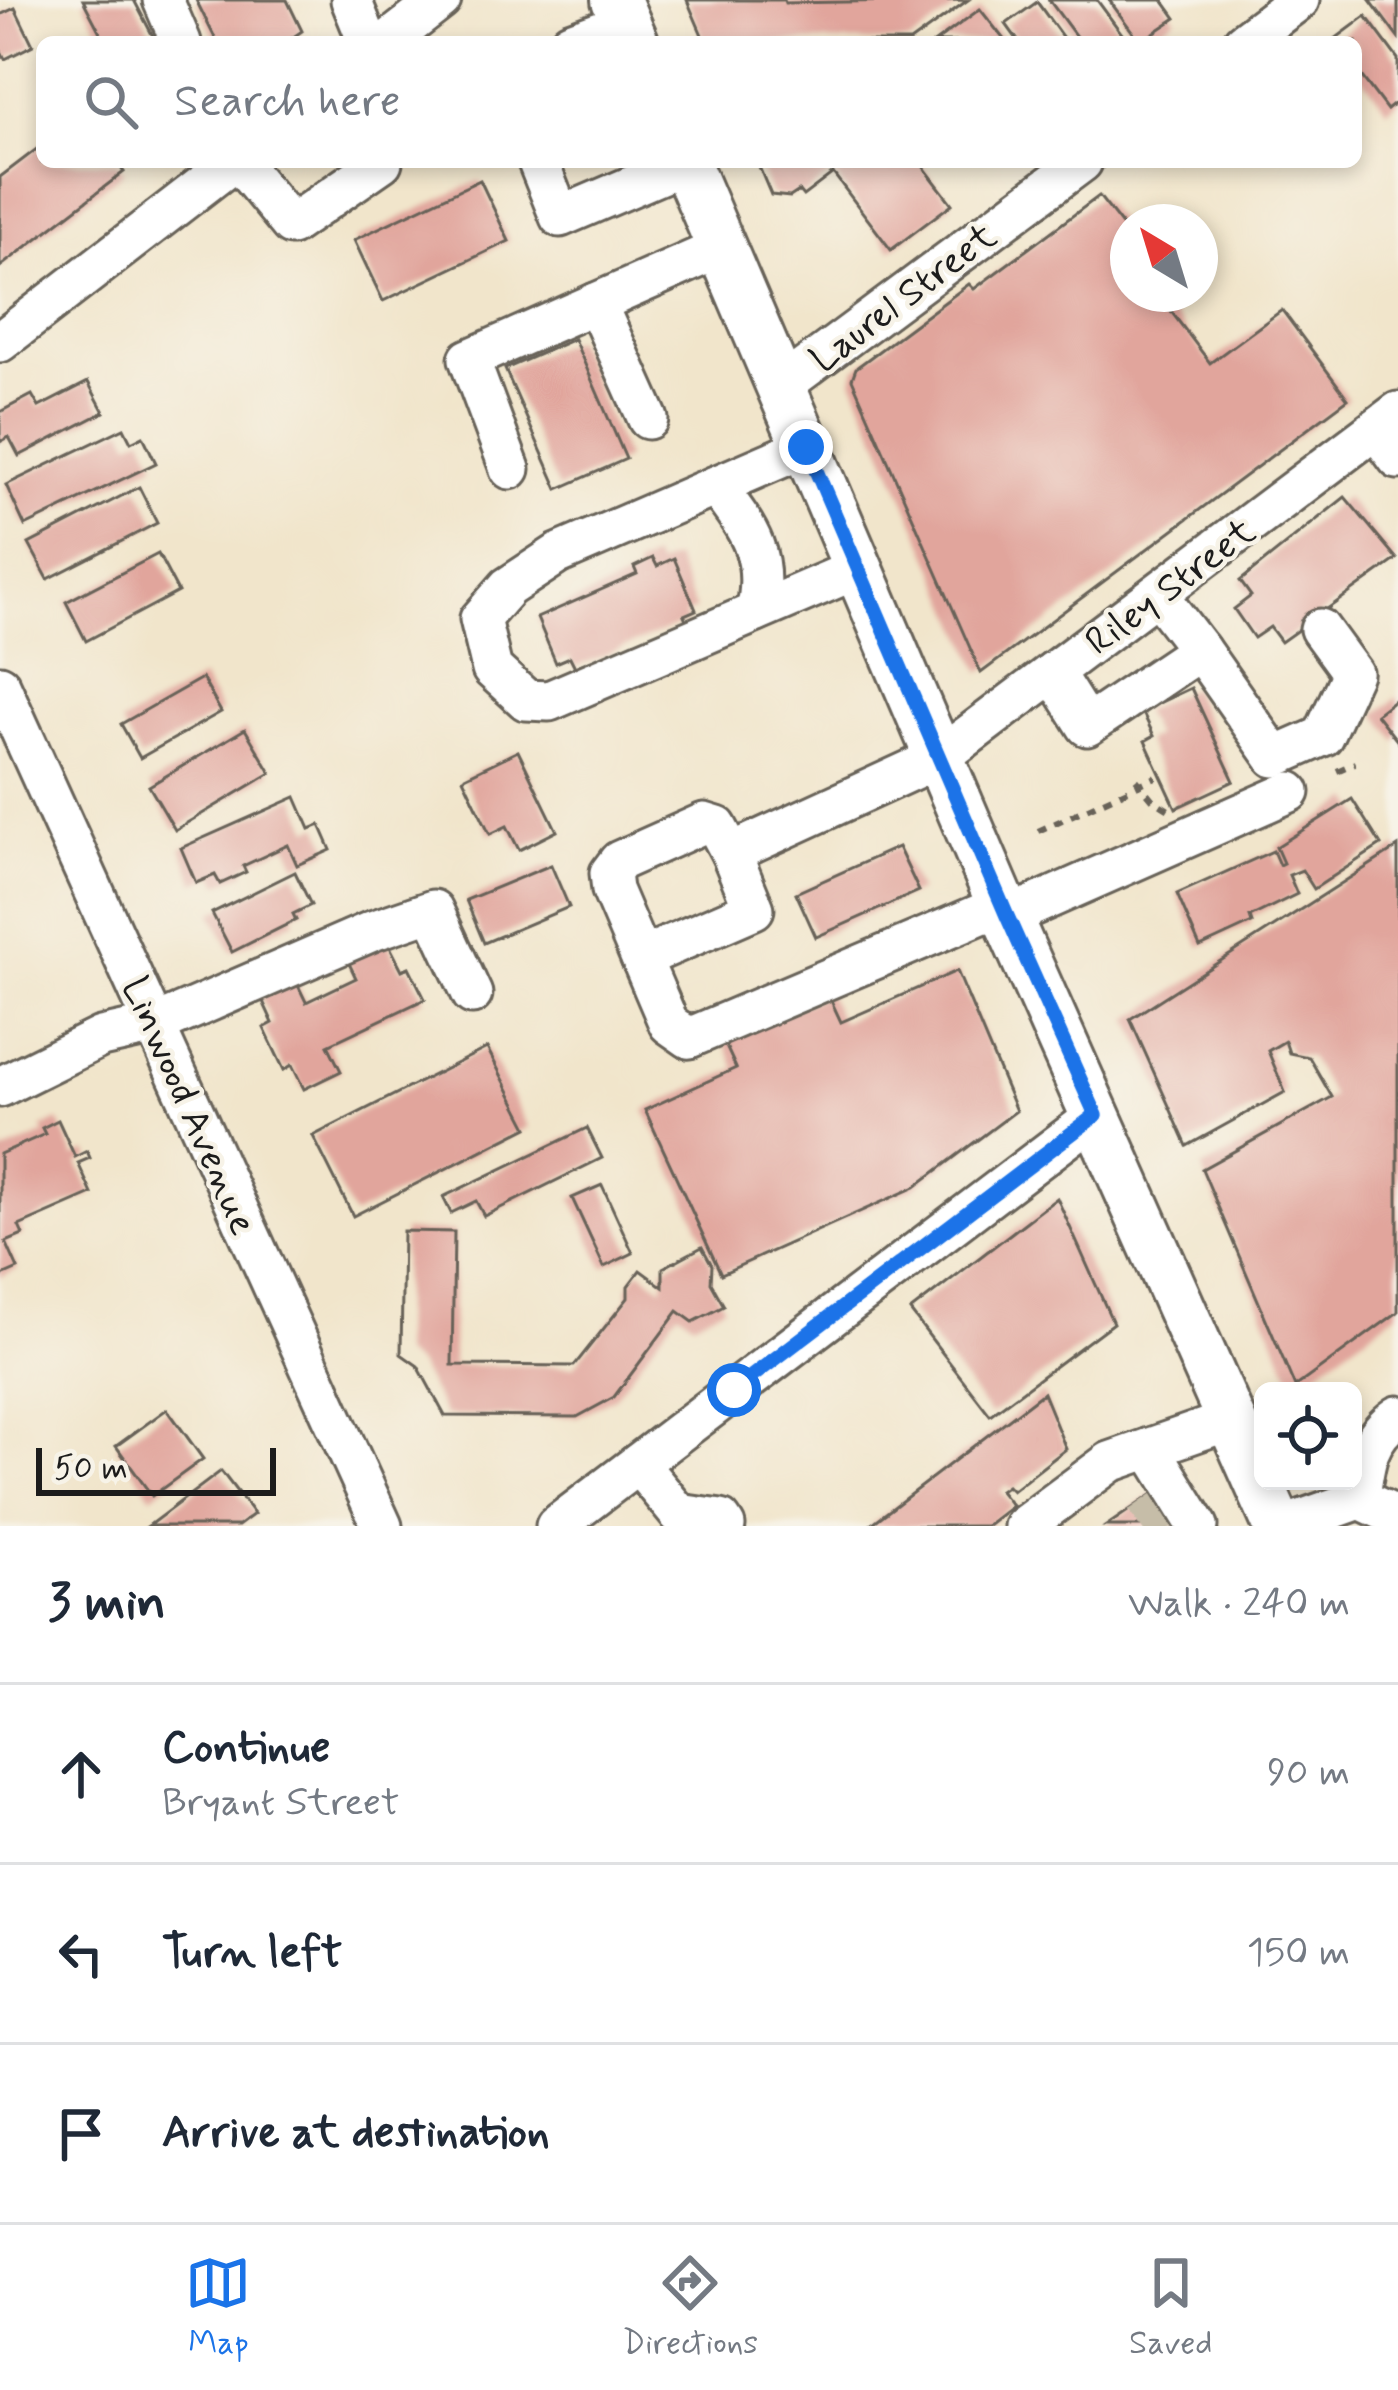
<!DOCTYPE html>
<html lang="en">
<head>
<meta charset="utf-8">
<style>
	:root { --surface:#fff; --page:#f2f2f3; --text:#1f2937; --muted:#747a83; --line:#e0e1e3; --accent:#1a73e8 }
	body { margin:0; font-family:Mynerve,sans-serif; background:var(--page); color:var(--text) }
	.controls { position:absolute; right:36px; bottom:36px; display:grid; overflow:hidden; border-radius:18px; box-shadow:0 6px 18px #0003 }
	.controls button { width:108px; height:108px; display:grid; place-items:center; padding:0; border:0; border-bottom:3px solid var(--line); background:var(--surface); color:var(--text); font:60px sans-serif }
	.compass { position:absolute; left:1110px; top:204px; width:108px; height:108px; border-radius:50%; background:var(--surface); box-shadow:0 6px 18px #0003; rotate:322deg }
	.scale { position:absolute; left:36px; bottom:30px; width:240px; box-sizing:border-box; padding-left:12px; border:6px solid #1c1c1c; border-top:0; font-size:33px; line-height:42px; white-space:nowrap; color:#1c1c1c; -webkit-text-stroke:9px #f7f3e8; paint-order:stroke }
	.stop { position:absolute; width:36px; height:36px; margin:-27px; border:9px solid #1a73e8; border-radius:50%; background:#fff }
	.stop.end { background:#1a73e8; border-color:#fff; box-shadow:0 3px 12px #0008 }
	.list { margin:0; padding:0; list-style:none }
	h2 { display:flex; justify-content:space-between; align-items:center; height:156px; margin:0; padding:0 48px; font-size:51px }
	h2 small { font-size:39px; font-weight:400; color:var(--muted) }
	.list li { display:grid; grid-template-columns:78px 1fr auto; gap:36px; align-items:center; box-sizing:border-box; height:180px; padding:0 48px; border-top:3px solid var(--line) }
	.list b { display:block; font-size:45px; white-space:nowrap }
	.list p { margin:0; font-size:39px; white-space:nowrap; color:var(--muted) }
	.list em { font-size:39px; font-style:normal; color:var(--muted) }
	.icon { flex:none; width:66px; height:66px; fill:none; stroke:currentColor; stroke-width:2; stroke-linecap:round; stroke-linejoin:round }
	.map { position:relative; flex:none; width:1398px; height:1526px; overflow:hidden }
	.search { position:absolute; background:var(--surface); box-shadow:0 6px 18px #0003; left:36px; right:36px; top:36px; height:132px; display:flex; align-items:center; gap:30px; box-sizing:border-box; padding:0 42px; border-radius:18px; color:var(--muted); font-size:45px }
	.sheet { height:696px; background:var(--surface) }
	nav { display:flex; justify-content:space-around; align-items:center; box-sizing:border-box; height:168px; border-top:3px solid var(--line); background:var(--surface); font-size:33px; color:var(--muted) }
	nav a { display:grid; justify-items:center; gap:6px }
	nav .on { color:var(--accent) }
	.map>svg:first-child { display:block }
</style>
</head>
<body>
<div class="map">
<svg width="1398" height="1526" viewBox="0 0 1398 1526">
	<rect width="100%" height="100%" fill="#f7f3e8"/>
	<filter id="ink" filterUnits="userSpaceOnUse"><feTurbulence type="fractalNoise" baseFrequency=".00833" numOctaves="2"/><feDisplacementMap in="SourceGraphic" scale="24" xChannelSelector="R" yChannelSelector="G"/><feConvolveMatrix kernelMatrix="1 2 1 2 8 2 1 2 1" color-interpolation-filters="sRGB"/></filter>
	<filter id="wash" filterUnits="userSpaceOnUse"><feTurbulence type="fractalNoise" baseFrequency=".004" numOctaves="4" result="noise"/><feDisplacementMap in="SourceGraphic" scale="48" xChannelSelector="R" yChannelSelector="G"/><feGaussianBlur stdDeviation="2.7" result="paint"/><feColorMatrix in="noise" values="0 0 0 0 0 0 0 0 0 0 0 0 0 0 0 0 0 1.4 0 .05"/><feComposite in="paint" operator="in"/></filter>
	<g filter="url(#wash)">
		<rect width="100%" height="100%" fill="#f1e5cb"/>
		<g id="blocks">
			<!-- building -->
			<g fill="#e1a59c">
				<path d="M83,0h51l22,42h-51z"/>
				<path d="M196,0h91l15,31 -16,11h-69z"/>
				<path d="M687,0h97l1,3 183,-3 -58,42h-205z"/>
				<path d="M1049,0h48l31,42h-48z"/>
				<path d="M1109,0h54l13,18 -36,24z"/>
				<path d="M1370,0h28v38z"/>
				<path d="M1037,2l29,40h-47l-13,-18z"/>
				<path d="M15,8l18,37 -28,14 -5,-10v-34z"/>
				<path d="M980,9l26,33h-71z"/>
				<path d="M1366,16l32,43v42l-11,9 -31,-41v-27h-25z"/>
				<path d="M42,145v17h74l8,10 -124,95v-90z"/>
				<path d="M757,162h163l32,42 -61,46 -58,-77 -30,23 -4,-5 -9,6 -19,-2z"/>
				<path d="M480,180l29,61 -126,60 -29,-61z"/>
				<path d="M1099,196l29,37v61h30l52,69 72,-53 66,89 -367,274 -129,-294 4,-11 113,-84 5,5z"/>
				<path d="M574,339l52,120 -68,30 -53,-120z"/>
				<path d="M88,382l16,30 -85,44 -10,-19 -9,5v-30l32,-17 7,12z"/>
				<path d="M124,428l7,14 12,-6 13,27 -131,63 -19,-41z"/>
				<path d="M139,487l18,36 -109,56 -19,-35z"/>
				<path d="M1345,497l52,62 -116,83 -11,-15 -16,11 -20,-29 17,-13 -11,-15z"/>
				<path d="M158,554l20,38 -92,49 -20,-39z"/>
				<path d="M653,558l4,8 17,-8 22,52 -12,5 3,7 -112,45 -5,-10 -14,6 -19,-45 100,-44 -3,-7z"/>
				<path d="M202,678l19,34 -81,46 -19,-34z"/>
				<path d="M1191,688l43,93 -58,27 -31,-67 9,-5 -12,-25z"/>
				<path d="M1398,697v45l-22,-28z"/>
				<path d="M245,729l26,44 -96,57 -26,-44z"/>
				<path d="M518,751l39,80 -38,19 -12,-24 -17,8 -27,-56z"/>
				<path d="M296,797l14,32 10,-4 11,25 -34,15 -9,-20 -45,21 3,6 -26,12 -5,-9 -19,8 -15,-35z"/>
				<path d="M1352,799l29,46 -67,44 -12,-19 -13,5 8,19 -47,23 2,6 -52,24 -23,-53 96,-43 6,14 4,-2 -7,-16z"/>
				<path d="M898,847l21,44 -103,46 -20,-44z"/>
				<path d="M1398,847v465l-103,75 -93,-218 130,-72 -23,-40 -20,-4 -4,-12 -17,10 17,41 -98,54 -57,-127z"/>
				<path d="M551,865l18,42 -85,36 -18,-43z"/>
				<path d="M295,872l16,33 -18,9 3,6 -64,32 -20,-39z"/>
				<path d="M385,937l17,33 7,-3 16,32 -97,46 13,26 -37,18 -12,-24 -8,5 -20,-42 9,-5 -12,-26 35,-16 10,21 50,-24 -10,-21z"/>
				<path d="M957,971l59,140 -101,76 -194,87 -76,-164 91,-42 -13,-28 105,-46 13,28z"/>
				<path d="M487,1048l41,79 -175,89 -40,-80z"/>
				<path d="M58,1120l17,37 12,-6 3,7 -12,5 14,31 -73,32 4,9 -17,7 12,27 -18,8v-123l45,-20 -3,-6z"/>
				<path d="M587,1128l15,30 -118,58 -8,-15 -25,12 -8,-16z"/>
				<path d="M602,1185l31,68 -29,14 -32,-69z"/>
				<path d="M1057,1198l56,125 -123,92 -80,-104z"/>
				<path d="M403,1231l51,1 -2,133 122,1 54,-68v-12l12,-16 23,17v-19l39,-21 10,18 -1,18 13,23 -31,16 -15,-11 -64,86 -37,20 -132,-1 -27,-50 -17,-12z"/>
				<path d="M1043,1393l23,56 -54,42 -5,-5 -7,5 12,15 -26,20h-117z"/>
				<path d="M167,1409l36,50 -51,37 -36,-50z"/>
				<path d="M221,1471l33,43 -16,12h-90z"/>
				<path d="M1160,1489l25,37h-79z"/>
			</g>
		</g>
	</g>
	<g filter="url(#ink)">
		<use href="#blocks" fill-opacity="0" stroke="#676259" stroke-width="3"/>
		<g fill="none" stroke-linecap="round" stroke-linejoin="round">
			<!-- minor-tunnel -->
			<path stroke="#c6bda8" stroke-width="39" stroke-dasharray="39 20" stroke-linecap="butt" d="M1140,1526l30,-21"/>
			<defs>
				<g id="minor">
					<path d="M163,0l18,42"/>
					<path d="M351,0l17,42"/>
					<path d="M387,42l54,-42"/>
					<path d="M570,42l55,-20"/>
					<path d="M1243,42l56,-42"/>
					<path d="M239,162l52,63 91,-63"/>
					<path d="M538,162l22,55 126,-54"/>
					<path d="M596,303l52,116"/>
					<path d="M0,342l233,-180"/>
					<path d="M780,387l302,-225"/>
					<path d="M1376,429l22,30"/>
					<path d="M806,447l-248,107 -50,33 -28,32 12,50 34,31 23,1 310,-133"/>
					<path d="M510,469l-41,-110 252,-111"/>
					<path d="M716,486c33,44 53,69 40,126"/>
					<path d="M1157,594l43,56"/>
					<path d="M1053,672l34,54 113,-76 75,107 48,-21 29,-63 -32,-44"/>
					<path d="M0,685l382,841"/>
					<path d="M1002,905l-313,133 -20,-14 -57,-134 -2,-17 9,-12 85,-38 13,4 14,26 209,-96 458,-345"/>
					<path d="M1007,917l283,-125"/>
					<path d="M641,958l113,-49 -23,-56"/>
					<path d="M0,1087l101,-50 54,-12 217,-94 61,-21 39,84"/>
					<path d="M1150,1448l48,78"/>
					<path d="M638,1464l41,50 42,6 4,6"/>
					<path d="M1360,1499l38,18"/>
					<path d="M556,1526l541,-411"/>
					<path d="M1024,1526l86,-64 120,-42"/>
					<path d="M1284,1526l76,-27c4,-36 7,-61 38,-83"/>
				</g>
				<g id="major">
					<path d="M616,0l18,42"/>
					<path d="M685,162l322,755 271,609"/>
				</g>
			</defs>
			<!-- minor casing -->
			<use href="#minor" stroke="#676259" stroke-width="45"/>
			<!-- major casing -->
			<use href="#major" stroke="#676259" stroke-width="54"/>
			<!-- path -->
			<g stroke="#676259" stroke-width="6" stroke-dasharray="9 9" stroke-linecap="butt">
				<path d="M1337,771l18,-8"/>
				<path d="M1136,779l17,21 16,10"/>
				<path d="M1038,831l118,-54"/>
			</g>
			<!-- minor -->
			<use href="#minor" stroke="#fff" stroke-width="39"/>
			<!-- major -->
			<use href="#major" stroke="#fff" stroke-width="48"/>
		</g>
	</g>
	<g fill="none" stroke-linecap="round" stroke-linejoin="round" filter="url(#ink)">
		<!-- route -->
		<path stroke="#1a73e8" stroke-width="15" d="M734,1390l362,-275 -89,-199 -201,-469"/>
	</g>
	<g text-anchor="middle" stroke-width="9" stroke-linejoin="round" paint-order="stroke">
		<!-- street labels -->
		<g font-size="39" fill="#1c1c1c" stroke="#f7f3e8">
			<text transform="translate(902 296) rotate(-37)" y="14">Laurel Street</text>
			<text transform="translate(1169 585) rotate(-37)" y="14">Riley Street</text>
			<text transform="translate(191 1105) rotate(66)" y="14">Linwood Avenue</text>
		</g>
	</g>
</svg>
<div class="controls">
<button><svg class="icon" aria-label="locate" viewBox="0 0 24 24"><circle cx="12" cy="12" r="6"/><path d="M12 2v4M12 18v4M2 12h4M18 12h4"/></svg></button>
</div>
<svg class="compass" viewBox="-18 -18 36 36"><path d="M0-13l5 13h-10z" fill="#e53935"/><path d="M0 13l5-13h-10z" fill="#747a83"/></svg>
<div class="scale">50 m</div>
<div class="stop" style="left:734px;top:1390px"></div>
<div class="stop end" style="left:806px;top:447px"></div>
<div class="search"><svg class="icon" aria-label="search" viewBox="0 0 24 24"><circle cx="10" cy="10" r="6"/><path d="M15 15l6 6"/></svg>Search here</div>
</div>
<section class="sheet">
<h2>3 min<small>Walk · 240 m</small></h2>
<ul class="list">
<li><svg class="icon" aria-label="ahead" viewBox="0 0 24 24"><path d="M12 20V5M6 11l6-6 6 6"/></svg><div><b>Continue</b><p>Bryant Street</p></div><em>90 m</em></li>
<li><svg class="icon" aria-label="left" viewBox="0 0 24 24"><path d="M17 20v-9H6M10 6l-5 5 5 5"/></svg><div><b>Turn left</b></div><em>150 m</em></li>
<li><svg class="icon" aria-label="arrive" viewBox="0 0 24 24"><path d="M6 21V4h12l-3 4 3 4H6"/></svg><div><b>Arrive at destination</b></div></li>
</ul>
</section>
<nav>
<a class="on"><svg class="icon" aria-label="map" viewBox="0 0 24 24"><path d="M3 6l6-2 6 2 6-2v14l-6 2-6-2-6 2zM9 4v14M15 6v14"/></svg>Map</a>
<a><svg class="icon" aria-label="directions" viewBox="0 0 24 24"><path d="M12 3l9 9-9 9-9-9zM9 14v-3h6M13 9l2 2-2 2"/></svg>Directions</a>
<a><svg class="icon" aria-label="saved" viewBox="0 0 24 24"><path d="M7 4h10v16l-5-4-5 4z"/></svg>Saved</a>
</nav>
</body>
</html>
